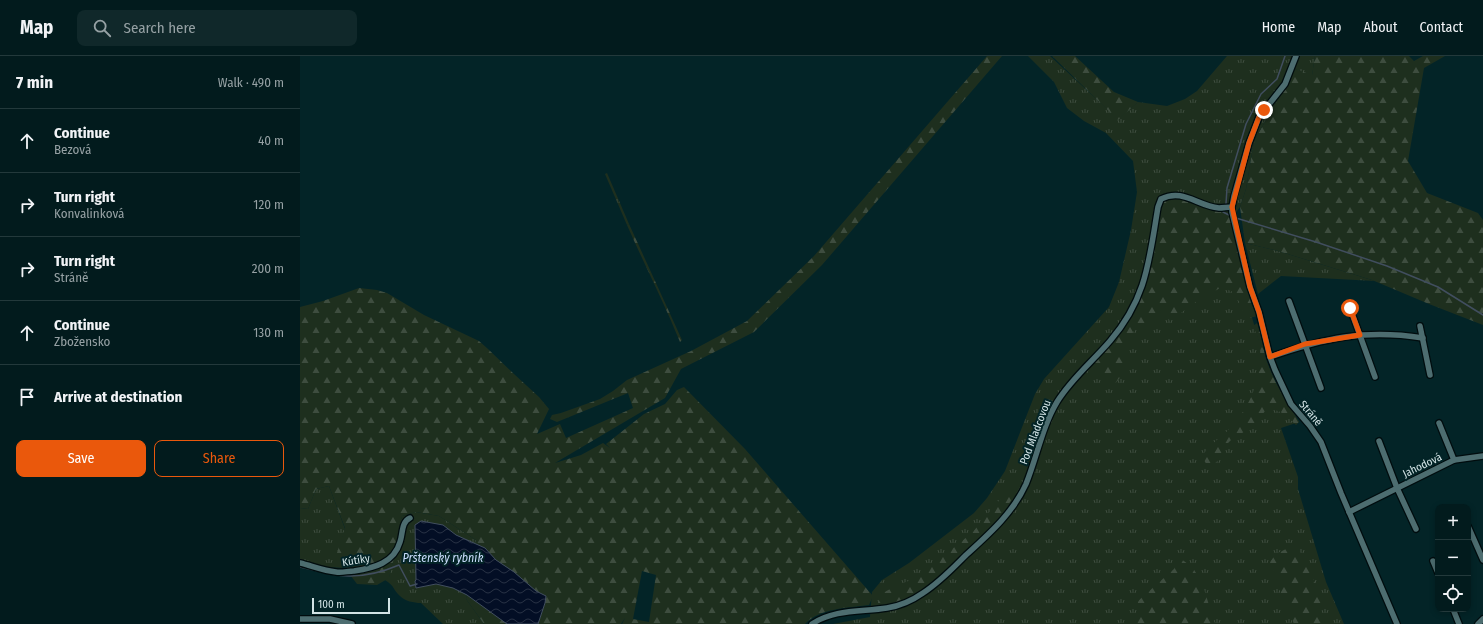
<!DOCTYPE html>
<html lang="en">
<head>
<meta charset="utf-8">
<style>
	:root { --surface:#021b1d; --page:#10282a; --text:#f1f3f6; --muted:#96a1a4; --line:#23393b; --accent:#ea580c }
	body { margin:0; font-family:"Fira Sans Condensed",sans-serif; background:var(--page); color:var(--text) }
	.controls { position:absolute; right:12px; bottom:12px; display:grid; overflow:hidden; border-radius:8px; box-shadow:0 2px 6px #0003 }
	.controls button { width:36px; height:36px; display:grid; place-items:center; padding:0; border:0; border-bottom:1px solid var(--line); background:var(--surface); color:var(--text); font:20px sans-serif }
	.scale { position:absolute; left:12px; bottom:10px; width:78px; box-sizing:border-box; padding-left:4px; border:2px solid #d2e3e5; border-top:0; font-size:11px; line-height:14px; white-space:nowrap; color:#d2e3e5; -webkit-text-stroke:3px #032427; paint-order:stroke }
	.stop { position:absolute; width:12px; height:12px; margin:-9px; border:3px solid #ea580c; border-radius:50%; background:#fff }
	.stop.end { background:#ea580c; border-color:#fff; box-shadow:0 1px 4px #0008 }
	.list { margin:0; padding:0; list-style:none }
	h2 { display:flex; justify-content:space-between; align-items:center; height:52px; margin:0; padding:0 16px; font-size:17px }
	h2 small { font-size:13px; font-weight:400; color:var(--muted) }
	.list li { display:grid; grid-template-columns:26px 1fr auto; gap:12px; align-items:center; box-sizing:border-box; height:64px; padding:0 16px; border-top:1px solid var(--line) }
	.list b { display:block; font-size:15px; white-space:nowrap }
	.list p { margin:0; font-size:13px; white-space:nowrap; color:var(--muted) }
	.list em { font-size:13px; font-style:normal; color:var(--muted) }
	.actions { display:flex; gap:8px; padding:12px 16px }
	.actions a { flex:1; padding:9px 0; border:1px solid var(--accent); border-radius:8px; text-align:center; font-size:14px; color:var(--accent) }
	.actions .main { background:var(--accent); color:#fff }
	.icon { flex:none; width:22px; height:22px; fill:none; stroke:currentColor; stroke-width:2; stroke-linecap:round; stroke-linejoin:round }
	.map { position:relative; flex:none; width:1183px; height:568px; overflow:hidden }
	header { display:flex; align-items:center; gap:24px; box-sizing:border-box; height:56px; padding:0 20px; background:var(--surface); border-bottom:1px solid var(--line) }
	header strong { font-size:19px }
	nav { display:flex; gap:22px; margin-inline-start:auto; font-size:14px }
	.search { width:280px; height:36px; background:var(--page); display:flex; align-items:center; gap:10px; box-sizing:border-box; padding:0 14px; border-radius:8px; color:var(--muted); font-size:15px }
	main { display:flex }
	aside { flex:1; background:var(--surface) }
	.map>svg:first-child { display:block }
</style>
</head>
<body>
<header>
<strong>Map</strong>
<div class="search"><svg class="icon" aria-label="search" viewBox="0 0 24 24"><circle cx="10" cy="10" r="6"/><path d="M15 15l6 6"/></svg>Search here</div>
<nav><a>Home</a><a>Map</a><a>About</a><a>Contact</a></nav>
</header>
<main>
<aside>
<h2>7 min<small>Walk · 490 m</small></h2>
<ul class="list">
<li><svg class="icon" aria-label="ahead" viewBox="0 0 24 24"><path d="M12 20V5M6 11l6-6 6 6"/></svg><div><b>Continue</b><p>Bezová</p></div><em>40 m</em></li>
<li><svg class="icon" aria-label="right" viewBox="0 0 24 24"><path d="M7 20v-9h11M14 6l5 5-5 5"/></svg><div><b>Turn right</b><p>Konvalinková</p></div><em>120 m</em></li>
<li><svg class="icon" aria-label="right" viewBox="0 0 24 24"><path d="M7 20v-9h11M14 6l5 5-5 5"/></svg><div><b>Turn right</b><p>Stráně</p></div><em>200 m</em></li>
<li><svg class="icon" aria-label="ahead" viewBox="0 0 24 24"><path d="M12 20V5M6 11l6-6 6 6"/></svg><div><b>Continue</b><p>Zbožensko</p></div><em>130 m</em></li>
<li><svg class="icon" aria-label="arrive" viewBox="0 0 24 24"><path d="M6 21V4h12l-3 4 3 4H6"/></svg><div><b>Arrive at destination</b></div></li>
</ul>
<div class="actions"><a class="main">Save</a><a>Share</a></div>
</aside>
<div class="map">
<svg width="1183" height="568" viewBox="0 0 1183 568">
	<defs>
		<pattern id="grass-tufts" width="24" height="20" patternUnits="userSpaceOnUse"><rect width="24" height="20" fill="#1e2f1e"/><path d="M3 7l-1-3M5 7V3M7 7l1-3M15 17l-1-3M17 17v-4M19 17l1-3" fill="none" stroke="#3e4d3f"/></pattern>
		<pattern id="forest-firs" width="22" height="20" patternUnits="userSpaceOnUse"><rect width="22" height="20" fill="#1e2f1e"/><path d="M5 1l3.5 6h-7zM16 11l3.5 6h-7z" fill="#3e4d3f"/></pattern>
		<pattern id="water-waves" width="16" height="10" patternUnits="userSpaceOnUse"><rect width="16" height="10" fill="#030e25"/><path d="M0 5q4-4 8 0t8 0" fill="none" stroke="#273144"/></pattern>
	</defs>
	<rect width="100%" height="100%" fill="#032427"/>
	<!-- grass -->
	<g fill="url(#grass-tufts)">
		<path d="M728,0h22l68,63 20,-17 29,4 18,-7 12,-8 30,-35h88l-3,20 -17,-7 -41,72 -8,48 -6,18 -11,14c16,68 28,143 70,201l-18,6 17,49v12l28,93 18,42h-511l37,-7 2,-25 10,-12 27,-17 65,-50 13,-15 18,-27 30,-77 9,-15 65,-72 10,-25 12,-52 6,-38 -4,-31 -27,-28 -22,-12 -17,-13 -13,-26z"/>
		<path d="M307,117l22,51 -2,1 -22,-51z"/>
		<path d="M945,187l33,8 97,30 -94,-5 -23,18z"/>
		<path d="M29,430l16,43 -8,27 8,12 -18,-1 -27,-7v-52l8,1 8,-20z"/>
		<path d="M116,456l23,4 37,24 -10,59 18,25h-41l-22,-21c-7,0 -16,-2 -21,-7 -7,-6 -5,-10 -15,-16l4,-3 8,-31 5,-30z"/>
	</g>
	<!-- forest -->
	<g fill="url(#forest-firs)" fill-rule="evenodd">
		<path d="M687,0h15l-180,209 -68,67 -73,37 -16,29 -110,65 26,-8 22,-12 7,5 -4,-4 38,-30 21,-10 12,-14 7,-3 61,62 128,147 -4,9c-21,3 -49,3 -64,19h-183l3,-6 -4,6h-137l-18,-25 10,-59 -37,-24 -23,-4 -14,4 -5,30 -8,32 -12,7 -20,-1 -21,-28 9,-28 -16,-42 -13,3 -8,20 -8,-1v-201l23,-6 36,-13 18,2 10,3 37,22 55,26 9,8 26,25 25,23 10,12 -12,25 23,-10 6,14 67,-30 -5,-15 -71,29 -7,-3 2,-4 9,-2 39,-14 13,-8 14,-11 64,-29 56,-30 67,-65zM342,515l14,4 -7,47 -16,-3z"/>
		<path d="M752,0h23l39,36 24,10 -20,18z"/>
		<path d="M1015,0h94l5,5 9,-5h22l-21,12 -16,93 19,32 51,20 5,7v105l-54,-21 -57,-24 -94,-29 -33,-8 -5,-36 6,-18 8,-48 41,-72 17,6z"/>
		<path d="M875,142l42,13 12,-1 22,93 6,13 -7,2 -7,-7 -8,-18 -13,-6 -25,14 -27,20 -7,-11 -19,21 -8,-3 -14,19 10,16 -18,22 -22,-24c10,-10 23,-21 32,-33 27,-37 32,-83 40,-127z"/>
		<path d="M329,168l53,116 -2,2c-16,-40 -36,-78 -53,-117z"/>
		<path d="M957,267c5,13 6,26 10,39 7,22 21,40 32,60l-3,3c-10,-9 -15,-17 -30,-15l-16,19 -16,8 -11,11 -3,11 -9,7 -4,-1 -5,-8c6,-12 19,-19 28,-29 21,-22 32,-50 30,-81 -1,-7 -4,-14 -7,-21z"/>
		<path d="M722,417l-2,15 -22,31 -40,42 -39,31 -29,13 -11,2 -1,-5 3,-8 11,-6 23,-10 57,-45z"/>
		<path d="M986,493l13,1 13,25 8,22 3,27h-29l-12,-28 -12,-34 6,-8z"/>
		<path d="M880,502l13,10 9,15 13,41h-81l2,-4 2,-19 36,-32z"/>
	</g>
	<!-- water -->
	<path fill="url(#water-waves)" stroke="#414e5f" d="M121,465l22,4 13,10 29,13 11,12 18,12 22,19 10,5 -1,7 -7,21h-31l-40,-29 -14,-7 -17,-4 -20,4 -1,-7 1,-1 -1,-55z"/>
	<g fill="none" stroke-linecap="round" stroke-linejoin="round">
		<!-- stream -->
		<g stroke="#414e5f" stroke-width="1.5">
			<path d="M926,148l1,-16 19,-64 15,-30 16,-15 8,-23"/>
			<path d="M923,156l8,4"/>
			<path d="M936,162l80,24 71,24 51,21 45,28"/>
			<path d="M0,511l18,4"/>
			<path d="M31,518c23,5 47,0 68,-9l11,21 7,-2"/>
		</g>
		<defs>
			<g id="street">
				<path d="M996,0l-11,28 -26,33 -10,26 -15,53 -2,11v5l18,75 9,25 11,45 5,13 16,34 19,22 11,16 20,51 56,131"/>
				<path d="M989,245l32,87"/>
				<path d="M1050,252l25,69"/>
				<path d="M1120,270l10,49"/>
				<path d="M970,301c54,-19 95,-28 153,-19"/>
				<path d="M1079,385l18,47 19,41"/>
				<path d="M1154,404l29,-4"/>
				<path d="M1049,456l105,-52 -15,-37"/>
				<path d="M1168,470l15,34"/>
				<path d="M1133,505l5,12"/>
				<path d="M0,507c12,3 24,8 36,9 6,1 12,-1 18,-1 20,-3 40,-8 46,-29 3,-8 1,-20 10,-24"/>
				<path d="M1153,553l6,15"/>
				<path d="M0,563h30l22,5"/>
				<path d="M512,568c22,-15 50,-12 75,-16 13,-2 26,-8 36,-15 17,-11 30,-25 43,-38 23,-21 47,-42 60,-71 11,-27 16,-57 31,-82 14,-23 36,-41 53,-61 37,-43 39,-81 48,-134l3,-8c22,-11 36,7 58,9 4,0 9,-1 13,-1"/>
				<path d="M1178,568l5,-5"/>
			</g>
		</defs>
		<!-- street casing -->
		<use href="#street" stroke="#000c0e" stroke-width="8"/>
		<!-- street -->
		<use href="#street" stroke="#4d6d70" stroke-width="5.5"/>
	</g>
	<g fill="none" stroke-linecap="round" stroke-linejoin="round">
		<!-- route -->
		<path stroke="#ea580c" stroke-width="5" d="M964,54l-5,7 -10,26 -17,64 18,80 9,25 11,45 35,-13 55,-9 -10,-27"/>
	</g>
	<g text-anchor="middle" stroke-width="4" stroke-linejoin="round" paint-order="stroke">
		<!-- street labels -->
		<g font-size="11" fill="#d2e3e5" stroke="#032427">
			<text transform="translate(1011 357) rotate(50)" y="4">Stráně</text>
			<text transform="translate(735 376) rotate(-69)" y="4">Pod Mladcovou</text>
			<text transform="translate(1122 409) rotate(-26)" y="4">Jahodová</text>
			<text transform="translate(56 504) rotate(-9)" y="4">Kútíky</text>
		</g>
		<!-- water labels -->
		<g font-size="12" font-style="italic" fill="#caddfc" stroke="#032427">
			<text x="143" y="506">Prštenský rybník</text>
		</g>
	</g>
</svg>
<div class="controls">
<button>+</button>
<button>−</button>
<button><svg class="icon" aria-label="locate" viewBox="0 0 24 24"><circle cx="12" cy="12" r="6"/><path d="M12 2v4M12 18v4M2 12h4M18 12h4"/></svg></button>
</div>
<div class="scale">100 m</div>
<div class="stop" style="left:1050px;top:252px"></div>
<div class="stop end" style="left:964px;top:54px"></div>
</div>
</main>
</body>
</html>
